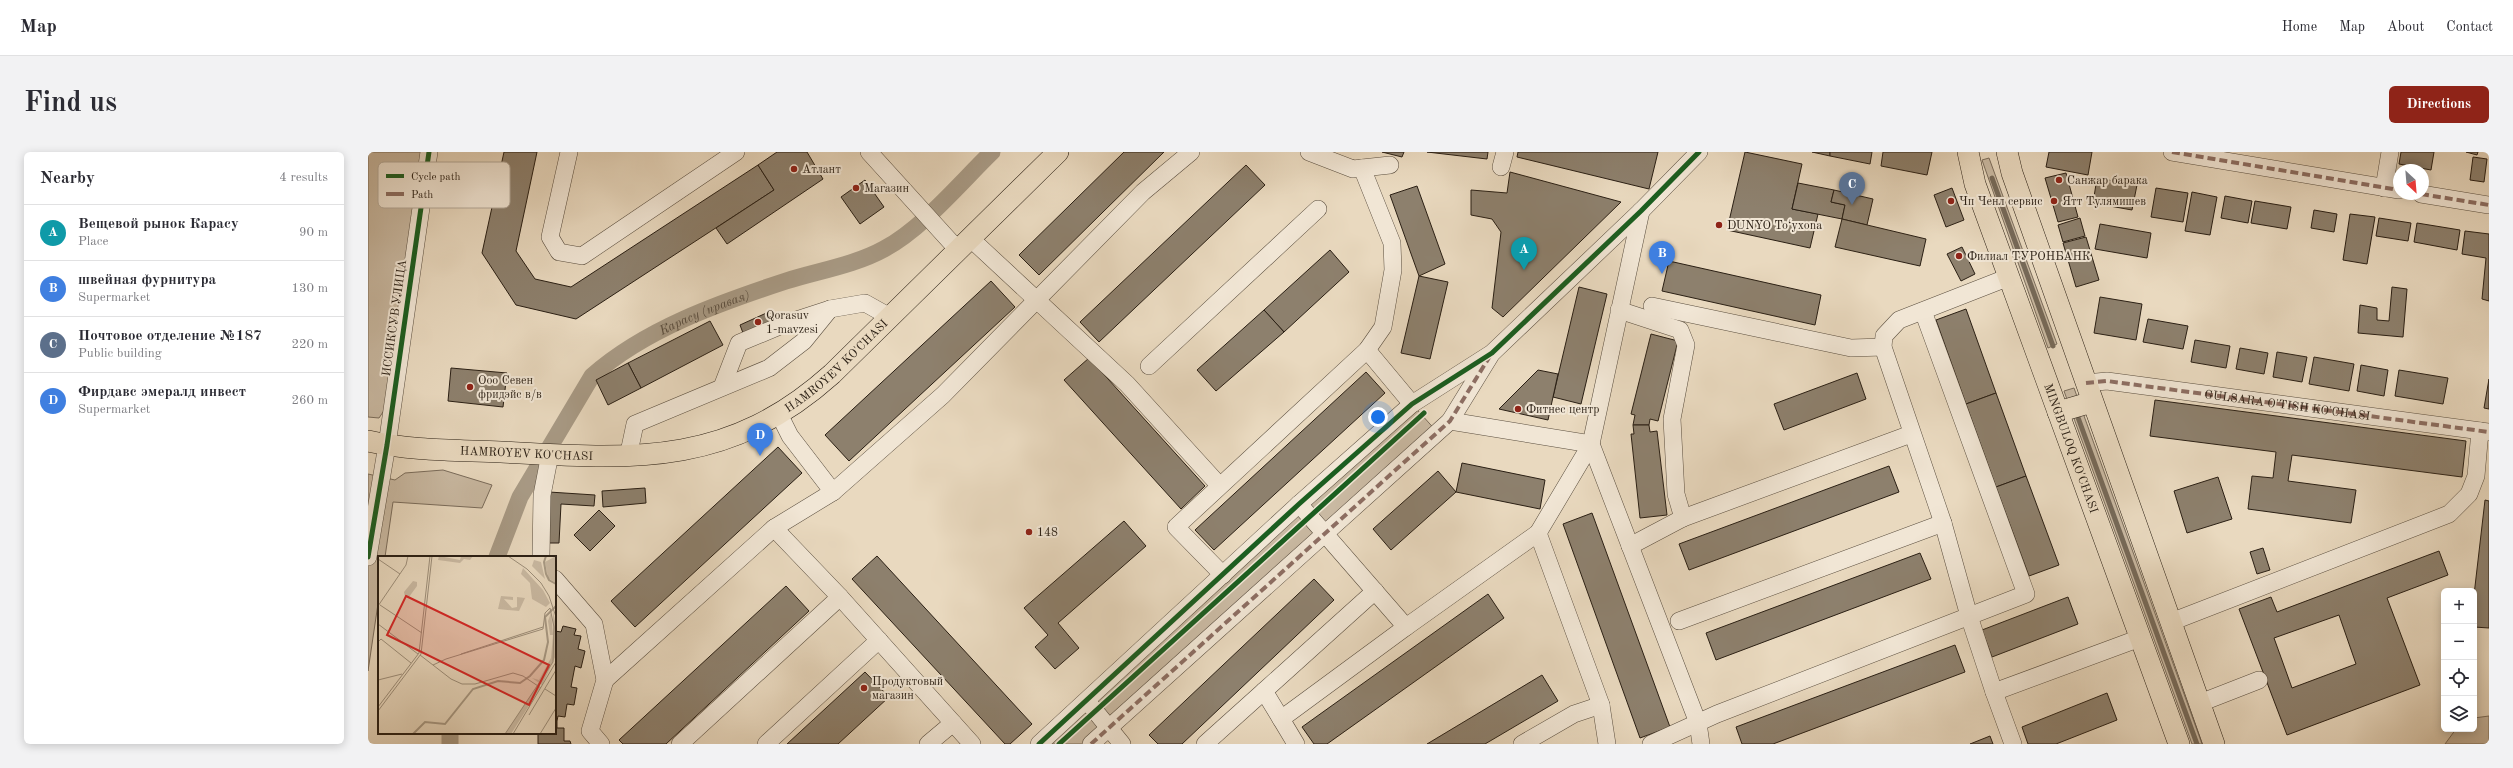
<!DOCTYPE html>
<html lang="en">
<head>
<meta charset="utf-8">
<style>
	:root { --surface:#fff; --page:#f2f2f3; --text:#2b2b33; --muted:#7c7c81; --line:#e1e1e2; --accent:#8f2418 }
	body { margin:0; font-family:"Old Standard TT",serif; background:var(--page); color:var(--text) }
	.controls { position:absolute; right:12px; bottom:12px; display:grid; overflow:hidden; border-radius:6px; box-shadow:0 2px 10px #0003 }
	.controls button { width:36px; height:36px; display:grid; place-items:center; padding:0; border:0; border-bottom:1px solid var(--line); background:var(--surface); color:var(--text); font:20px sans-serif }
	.compass { position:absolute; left:2025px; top:12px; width:36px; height:36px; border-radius:50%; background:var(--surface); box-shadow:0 2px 10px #0003; rotate:154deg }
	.you { position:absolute; left:1010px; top:265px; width:14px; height:14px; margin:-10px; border:3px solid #fff; border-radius:50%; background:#1a73e8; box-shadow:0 0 0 6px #1a73e833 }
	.badge { display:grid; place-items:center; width:26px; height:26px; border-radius:50%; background:var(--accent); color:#fff; font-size:13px; font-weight:700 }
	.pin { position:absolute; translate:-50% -33px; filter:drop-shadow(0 1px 2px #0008) }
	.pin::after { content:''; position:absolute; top:21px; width:14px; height:12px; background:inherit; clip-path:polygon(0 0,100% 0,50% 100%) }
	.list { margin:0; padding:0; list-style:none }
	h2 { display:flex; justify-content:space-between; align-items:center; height:52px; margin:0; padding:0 16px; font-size:17px }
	h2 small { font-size:13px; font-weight:400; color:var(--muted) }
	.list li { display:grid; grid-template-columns:26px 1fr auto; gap:12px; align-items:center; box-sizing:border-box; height:56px; padding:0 16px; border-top:1px solid var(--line) }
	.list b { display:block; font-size:15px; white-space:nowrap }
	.list p { margin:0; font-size:13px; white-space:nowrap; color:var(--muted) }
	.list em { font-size:13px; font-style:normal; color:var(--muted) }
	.icon { flex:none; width:22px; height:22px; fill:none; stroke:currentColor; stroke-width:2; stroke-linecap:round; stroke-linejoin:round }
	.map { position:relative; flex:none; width:2121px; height:592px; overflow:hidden; border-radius:6px }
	header { display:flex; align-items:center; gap:24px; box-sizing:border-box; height:56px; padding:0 20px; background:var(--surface); border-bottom:1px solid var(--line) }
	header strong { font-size:19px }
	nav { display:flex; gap:22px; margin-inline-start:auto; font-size:14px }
	.intro { display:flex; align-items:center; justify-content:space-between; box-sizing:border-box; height:96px; padding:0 24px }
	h1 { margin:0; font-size:28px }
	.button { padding:10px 18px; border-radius:6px; background:var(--accent); color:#fff; font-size:14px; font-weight:700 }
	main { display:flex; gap:24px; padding:0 24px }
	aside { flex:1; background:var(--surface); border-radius:6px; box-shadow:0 2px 10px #0003 }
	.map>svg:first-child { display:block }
</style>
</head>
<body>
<header>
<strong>Map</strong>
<nav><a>Home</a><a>Map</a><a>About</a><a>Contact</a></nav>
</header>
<div class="intro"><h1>Find us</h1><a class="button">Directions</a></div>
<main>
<aside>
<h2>Nearby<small>4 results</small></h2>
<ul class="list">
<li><span class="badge" style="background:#0f9aa8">A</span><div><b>Вещевой рынок Карасу</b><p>Place</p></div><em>90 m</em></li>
<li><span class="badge" style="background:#3f7fe0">B</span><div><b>швейная фурнитура</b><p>Supermarket</p></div><em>130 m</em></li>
<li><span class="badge" style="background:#5c6f8a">C</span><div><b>Почтовое отделение №187</b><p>Public building</p></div><em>220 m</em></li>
<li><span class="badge" style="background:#3f7fe0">D</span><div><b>Фирдавс эмералд инвест</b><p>Supermarket</p></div><em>260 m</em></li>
</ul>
</aside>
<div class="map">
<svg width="2121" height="592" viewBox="0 0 2121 592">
	<rect width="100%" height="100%" fill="#e9d9bf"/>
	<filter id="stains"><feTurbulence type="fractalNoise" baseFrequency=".005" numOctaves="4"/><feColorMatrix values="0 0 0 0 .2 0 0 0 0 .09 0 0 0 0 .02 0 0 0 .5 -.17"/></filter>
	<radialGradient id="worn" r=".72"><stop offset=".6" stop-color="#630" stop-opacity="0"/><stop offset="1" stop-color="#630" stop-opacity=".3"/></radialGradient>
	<!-- green -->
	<g fill="#c9b9a2" stroke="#7a6c5b">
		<path d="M0,0h61l-36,245 -14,21 -11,-1z"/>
		<path d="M1621,6l68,186 -9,4 -66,-188z"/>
		<path d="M1706,236l128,356h-10l-128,-353z"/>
		<path d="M1044,252l26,29 -347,311h-52z"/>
		<path d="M75,318l49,15 -10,23 -89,-6 -8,55h-6v40l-11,74v-197l27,6 10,-7z"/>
		<path d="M2121,564v28h-44l11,-15h18v-11z"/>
	</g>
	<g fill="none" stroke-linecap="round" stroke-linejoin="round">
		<!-- stream -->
		<g stroke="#766958" stroke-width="5">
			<path d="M1624,26l61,168"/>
			<path d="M1708,260l121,332"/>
		</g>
		<!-- canal -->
		<g stroke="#a89a85" stroke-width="17">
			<path id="s1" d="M129,405l23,-60 72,-121c53,-47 127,-73 194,-95 32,-10 69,-16 98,-32 38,-20 77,-67 108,-97"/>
			<path d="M82,592v-11"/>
		</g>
	</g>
	<!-- building -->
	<g fill="#8d806d" stroke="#2a1f14" fill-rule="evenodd">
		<path d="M136,0h33l-21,99 19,28 36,8 187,-122 16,25 -198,129 -60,-14 -34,-52z"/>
		<path d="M409,0h30l16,27 -96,65 -11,-16 58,-38 -16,-25z"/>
		<path d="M756,0h40l-125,123 -20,-20z"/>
		<path d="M1014,0h22l-2,5z"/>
		<path d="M1059,0h61l-1,7z"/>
		<path d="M1150,0h140l-9,37 -132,-32z"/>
		<path d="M1377,0l57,12 -10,45 26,5 -8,34 -83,-18z"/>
		<path d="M1444,0h18v4z"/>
		<path d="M1462,0h42l-2,12 -40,-8z"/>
		<path d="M1515,0h49l-5,23 -46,-9z"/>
		<path d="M1681,0h43l-4,23 -42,-8z"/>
		<path d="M2033,0h33l-3,18 -32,-6z"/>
		<path d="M2098,0h12l-1,3z"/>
		<path d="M2105,5l14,2 -3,23 -14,-2z"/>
		<path d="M878,13l19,20 -166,157 -19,-20z"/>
		<path d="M1142,20l111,30 -118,115 -11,-9 9,-76 -9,-13 -21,-4v-25l36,3z"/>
		<path d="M1698,21l12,44 -20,5 -13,-44z"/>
		<path d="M1729,26l40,7 -5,25 -39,-7z"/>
		<path d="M497,28l19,27 -24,17 -19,-27z"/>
		<path d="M1430,31l36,7 -3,12 14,3 -3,14 -50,-10z"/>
		<path d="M1049,34l28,78 -26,12 -29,-81z"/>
		<path d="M1584,36l12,32 -18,7 -12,-32z"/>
		<path d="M1788,36l32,5 -5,29 -32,-5z"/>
		<path d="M1466,38l39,9 -6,26 -25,-6 3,-14 -14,-3z"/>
		<path d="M1824,40l25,5 -7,38 -25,-4z"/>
		<path d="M1857,44l27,5 -4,22 -27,-5z"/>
		<path d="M1887,49l36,6 -4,22 -36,-6z"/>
		<path d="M1946,58l23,4 -3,18 -23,-4z"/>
		<path d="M1982,62l25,3 -8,47 -24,-4z"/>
		<path d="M1712,66l5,18 -22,6 -5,-17z"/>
		<path d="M2011,66l32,5 -3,18 -32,-5z"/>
		<path d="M1474,67l84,20 -6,27 -85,-19z"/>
		<path d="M2049,71l43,7 -3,20 -43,-8z"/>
		<path d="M1732,72l51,9 -4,25 -52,-9z"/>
		<path d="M2097,79l24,3v67l-7,-2 4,-41 -24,-4z"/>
		<path d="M1718,85l13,43 -23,7 -13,-44z"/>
		<path d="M1594,95l13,27 -14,7 -14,-27z"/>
		<path d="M962,98l19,22 -65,60 -20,-22z"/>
		<path d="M1301,109l152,34 -6,30 -153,-34z"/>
		<path d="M1051,124l29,6 -18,77 -29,-6z"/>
		<path d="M623,129l24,26 -166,154 -24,-26z"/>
		<path d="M1211,135l28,7 -26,110 -28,-7z"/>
		<path d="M2024,135l15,2 -4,48 -45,-4 2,-28 17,3v12l12,1z"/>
		<path d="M1732,145l42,7 -6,36 -42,-7z"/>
		<path d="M1598,157l30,84 -30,11 -30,-84z"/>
		<path d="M405,158l4,9 -34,14 -3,-8z"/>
		<path d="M896,158l20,22 -68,59 -19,-21z"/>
		<path d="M1780,167l40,7 -5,23 -40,-7z"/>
		<path d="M342,169l13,24 -82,43 -13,-25z"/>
		<path d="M1283,182l27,7 -20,80 -8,-2 -1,6h-16l2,-10 -4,-1z"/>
		<path d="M1827,188l35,6 -4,22 -35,-6z"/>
		<path d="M1872,196l28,5 -4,21 -28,-5z"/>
		<path d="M1909,200l30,5 -5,25 -29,-5z"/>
		<path d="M1946,205l40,7 -5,27 -40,-7z"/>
		<path d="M721,206l116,128 -24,23 -117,-129z"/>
		<path d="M260,211l13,25 -33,17 -12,-25z"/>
		<path d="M1993,213l27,5 -4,26 -27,-5z"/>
		<path d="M83,216l56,5 -4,34 -55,-6z"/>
		<path d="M1170,218l20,4 -10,46 -49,-11z"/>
		<path d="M2031,218l49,8 -5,26 -48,-8z"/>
		<path d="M998,220l19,21 -171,157 -19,-20z"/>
		<path d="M1489,221l9,26 -82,31 -10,-26z"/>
		<path d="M2121,227v30l-5,-1z"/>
		<path d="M1628,241l30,83 -30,11 -30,-83z"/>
		<path d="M1787,248l311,41 -4,36 -170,-22 -4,26 68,9 -5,33 -103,-14 4,-33 21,2 3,-26 -126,-16z"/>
		<path d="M1265,273h16l1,7 7,-1 10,84 -27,3 -9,-84h3z"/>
		<path d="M410,295l24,26 -167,154 -24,-26z"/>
		<path d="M1094,311l83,17 -5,29 -84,-17z"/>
		<path d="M1521,314l10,26 -210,78 -10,-26z"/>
		<path d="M1070,319l18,21 -65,58 -18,-21z"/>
		<path d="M1658,324l33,89 -30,11 -33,-89z"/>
		<path d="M1850,325l14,42 -45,14 -13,-42z"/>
		<path d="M277,336l1,15 -43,4 -1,-16z"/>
		<path d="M181,340l46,3 -1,11 -33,-2 -2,39h-13z"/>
		<path d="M2117,348l4,1v127l-15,-1v-32z"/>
		<path d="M231,358l16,16 -25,25 -16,-16z"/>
		<path d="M1224,361l78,214 -30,11 -77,-214z"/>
		<path d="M756,369l22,25 -88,77 21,25 -24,21 -20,-22 13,-12 -24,-27z"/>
		<path d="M1895,396l7,22 -13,4 -7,-22z"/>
		<path d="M2071,399l9,24 -61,23 33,87 -133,50 -48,-126 32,-12 6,15zM1971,463l17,49 -64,24 -18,-50z"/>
		<path d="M1552,401l11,26 -215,81 -10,-27z"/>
		<path d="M509,404l155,168 -22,20h-5l-153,-165z"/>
		<path d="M946,427l20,21 -152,144h-24l-9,-9z"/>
		<path d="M418,434l23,25 -143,133h-43l-4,-4z"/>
		<path d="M1120,442l16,24 -177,126h-13l-12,-17z"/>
		<path d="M1700,445l10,27 -86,33 -10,-27z"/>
		<path d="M195,474l13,3 -2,6 7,1 -3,13 7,2 -4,17 -6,-2 -4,21 6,1 -3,17 -7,-1 -2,13 -7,-1 -1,5h-2v-90l6,1z"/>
		<path d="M1587,493l10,27 -192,72h-31l-6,-17z"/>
		<path d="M497,520l24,25 -51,47h-51z"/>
		<path d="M1174,523l16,26 -73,43h-58z"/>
		<path d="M1739,541l10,27 -61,24h-28l-6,-17z"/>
		<path d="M187,569h2v7h7v13h6l1,3h-33v-11h17z"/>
		<path d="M1622,584l3,8h-23z"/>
	</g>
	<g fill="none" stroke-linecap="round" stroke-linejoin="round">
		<defs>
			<g id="minor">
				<path d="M201,0l-19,85 9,15 23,4 154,-104"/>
				<path d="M501,0l89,98"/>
				<path d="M941,0l44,17 37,-4"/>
				<path d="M1804,0l227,38"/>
				<path d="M1133,15l4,-15"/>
				<path d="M2016,36l6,-36"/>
				<path d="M2053,42l68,11"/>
				<path d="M602,86l157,146 92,101"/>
				<path d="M1641,125l-110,43 -15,16 -1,11 60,176 26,93 25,76 146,-54"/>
				<path d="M1284,154l199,42 32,-1"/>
				<path d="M1251,158l61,20 6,15 -14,74 4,75 7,24 -53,28"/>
				<path d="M999,198l45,54"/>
				<path d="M781,214l169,-157"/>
				<path d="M1718,231l21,-2 382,51"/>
				<path d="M354,235l17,-44 48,-20 43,-14 35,-6 25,14"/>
				<path d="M411,262l11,22 43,56 -59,36 66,69 132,147"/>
				<path d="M1082,269l141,23 107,279 3,21"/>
				<path d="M260,305l7,-33 134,-56 35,-27 26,-32"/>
				<path d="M465,340l110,-97 200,-203 48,-40"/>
				<path d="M931,352l107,123 132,-94 53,-89 50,-233"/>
				<path d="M1315,366l228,-84"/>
				<path d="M1170,381l63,172 6,39"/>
				<path d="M0,405l19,-112 42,-293"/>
				<path d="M173,405l1,-62 8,-41"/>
				<path d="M855,423l-47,-48 191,-177 16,-23 10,-57 -1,-27 -30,-75"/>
				<path d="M187,427l39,45 11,56 -15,51 11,13"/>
				<path d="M1311,469l264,-98"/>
				<path d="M1803,470l278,-108 20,-20 7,-18 4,-45"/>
				<path d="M237,528l169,-152"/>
				<path d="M896,539l111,-100"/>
				<path d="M1626,540l19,52"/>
				<path d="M719,549l35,43"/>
				<path d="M1832,551l59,-23"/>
				<path d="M913,567l15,25"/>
				<path d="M312,592l160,-147"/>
				<path d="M398,592l113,-104"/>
				<path d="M560,592l25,-21"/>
				<path d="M671,592l260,-240 113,-100 80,-51 149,-142 58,-59"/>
				<path d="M723,592l359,-323 40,-65"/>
				<path d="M837,592l59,-53 17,28 125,-92"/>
				<path d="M1154,592l52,-30 27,-9"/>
				<path d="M1283,592l66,-30 309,-120 -103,-283"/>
			</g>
			<g id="major">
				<path id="s2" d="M1600,0l7,32 204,560"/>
				<path d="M1639,0l5,21 202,571"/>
				<path d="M1690,260l34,-10"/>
				<path id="s3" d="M0,289c43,10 89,9 133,11 131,7 226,16 331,-78l226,-222"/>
			</g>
		</defs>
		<!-- minor casing -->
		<use href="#minor" stroke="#5a4e3f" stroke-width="18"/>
		<!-- major casing -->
		<use href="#major" stroke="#2a1f14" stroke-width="22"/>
		<!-- minor -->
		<use href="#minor" stroke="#f1e6d5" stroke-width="17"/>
		<!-- major -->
		<use href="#major" stroke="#e9d9bf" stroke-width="21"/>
		<!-- quiet -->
		<g stroke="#8d6e63" stroke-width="4" stroke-dasharray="8 4" stroke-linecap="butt">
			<path d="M1804,0l227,38"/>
			<path d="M2053,42l68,11"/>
			<path id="s4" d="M1718,231l21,-2 382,51"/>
			<path d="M723,592l359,-323 40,-65"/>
		</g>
		<defs>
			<g id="cycleway">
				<path d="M0,405l19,-112 42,-293"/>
				<path d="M671,592l260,-240 113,-100 80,-51 149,-142 58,-59"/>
				<path d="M691,592l365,-331"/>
			</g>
		</defs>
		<!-- cycleway casing -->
		<use href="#cycleway" stroke="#f1e6d5" stroke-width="8"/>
		<!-- cycleway -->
		<use href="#cycleway" stroke="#1b5e20" stroke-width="5"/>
	</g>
	<!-- markers -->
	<g fill="#8f2418" stroke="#f1e6d5" stroke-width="1.5">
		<circle cx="426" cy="17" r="4"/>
		<circle cx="1691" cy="28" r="4"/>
		<circle cx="488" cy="36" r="4"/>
		<circle cx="1583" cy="49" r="4"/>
		<circle cx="1686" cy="49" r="4"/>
		<circle cx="1351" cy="73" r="4"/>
		<circle cx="1591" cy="104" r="4"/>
		<circle cx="390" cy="170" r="4"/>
		<circle cx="102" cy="235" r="4"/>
		<circle cx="1150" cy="257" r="4"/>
		<circle cx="661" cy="380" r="4"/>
		<circle cx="496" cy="536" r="4"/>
	</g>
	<g text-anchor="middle" stroke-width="4" stroke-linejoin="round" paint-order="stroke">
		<!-- poi labels -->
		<g font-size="12" fill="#2a1f14" stroke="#f1e6d5" text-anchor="start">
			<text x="434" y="21">Атлант</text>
			<text x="1699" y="32">Санжар барака</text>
			<text x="496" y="40">Магазин</text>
			<text x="1591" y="53">Чп Ченл сервис</text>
			<text x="1694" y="53">Ятт Тулямишев</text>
			<text x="1359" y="77">DUNYO To‘yxona</text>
			<text x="1599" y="108">Филиал ТУРОНБАНК</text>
			<text x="398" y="167">Qorasuv<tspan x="398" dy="14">1-mavzesi</tspan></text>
			<text x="110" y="232">Ооо Севен<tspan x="110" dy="14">фридэйс в/в</tspan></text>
			<text x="1158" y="261">Фитнес центр</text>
			<text x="669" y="384">148</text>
			<text x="504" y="533">Продуктовый<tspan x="504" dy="14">магазин</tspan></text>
		</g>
		<!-- street labels -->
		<g font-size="12" fill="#2a1f14" stroke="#f1e6d5">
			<text transform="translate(26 166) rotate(-82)" y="4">ИССИКСУВ УЛИЦА</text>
			<text dy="4" stroke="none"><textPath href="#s3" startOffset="494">HAMROYEV KO'CHASI</textPath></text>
			<text dy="4" stroke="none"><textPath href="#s4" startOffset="203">GULSARA O'TISH KO'CHASI</textPath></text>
			<text dy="4" stroke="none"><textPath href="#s2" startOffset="314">MINGBULOQ KO'CHASI</textPath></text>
			<text dy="4" stroke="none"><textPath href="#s3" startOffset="159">HAMROYEV KO'CHASI</textPath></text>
		</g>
		<!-- water labels -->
		<g font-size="13" font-style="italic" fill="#564a3c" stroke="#f1e6d5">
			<text dy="5" stroke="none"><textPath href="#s1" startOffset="335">Карасу (правая)</textPath></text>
		</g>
	</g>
	<!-- overview -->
	<g transform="translate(10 404)">
		<rect width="178" height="178" fill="#e9d9bf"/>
		<path d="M61,0l21,4 1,-4h12l-3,4 -6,-1 -4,4 -22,-3zM178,0v27l-8,-5 -3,-16zM156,4l7,2 4,17 -13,-13zM145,12l20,22 7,13 -4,4 -14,-8 -2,-16 -9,-9zM35,25l4,1v4l-8,11h-4l-1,-5zM123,40l12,1v3l-9,-1 8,9 5,-1v-10l8,1 -6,13 -21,-2zM175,55l3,15v29l-14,30 -10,-7 7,2 12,-22 2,-23h-3l-2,-14 3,-8 2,21zM159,130l3,2 -29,46h-6z" fill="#c9b9a2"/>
		<path fill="none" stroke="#a89a85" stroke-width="2" d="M168,0l-2,6 2,12 3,6 7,4M35,178l12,-12 20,2 28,-35 25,-8 22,2 10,-7 14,-16 4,-18 -3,-25 11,-11"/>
		<path fill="none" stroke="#9d8f7b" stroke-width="1" d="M130,0l19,13 14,14 8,13 7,21M0,3l22,15M2,49l42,28M0,50l28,-41 2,-9M0,68l40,30M0,86l3,-3 30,24M83,98l82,-27M42,99l31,24 11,5h13l38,-11 10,3 18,12M55,109l13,-6 97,-30 2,-16 5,-5 4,19 -1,35 -48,72M0,124l24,-6M167,133l11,7M0,151l41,-54 11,-97M0,155l43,-57 11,-98M151,159l27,-45M135,178l43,-72M162,178l16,-26"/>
		<path fill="#d62828" fill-opacity="0.15" stroke="#d62828" stroke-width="2" d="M28,40l143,69 -20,40 -142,-70z"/>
		<rect width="178" height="178" fill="none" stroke="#2a1f14" stroke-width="2"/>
	</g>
	<!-- legend -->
	<rect x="10" y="10" width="132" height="46" rx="6" fill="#f1e6d5" stroke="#b5aa9b" stroke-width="1"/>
	<rect x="18" y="22" width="18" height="4" fill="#1b5e20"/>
	<rect x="18" y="40" width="18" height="4" fill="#8d6e63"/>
	<g font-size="11" fill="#2a1f14">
		<text x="43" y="28">Cycle path</text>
		<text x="43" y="46">Path</text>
	</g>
	<rect width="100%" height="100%" filter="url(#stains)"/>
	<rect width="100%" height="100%" fill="url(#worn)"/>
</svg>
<div class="controls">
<button>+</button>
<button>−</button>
<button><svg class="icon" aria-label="locate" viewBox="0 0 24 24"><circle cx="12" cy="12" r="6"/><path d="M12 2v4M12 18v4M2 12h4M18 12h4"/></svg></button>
<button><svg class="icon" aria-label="layers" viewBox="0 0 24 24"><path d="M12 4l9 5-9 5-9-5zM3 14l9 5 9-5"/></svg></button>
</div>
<svg class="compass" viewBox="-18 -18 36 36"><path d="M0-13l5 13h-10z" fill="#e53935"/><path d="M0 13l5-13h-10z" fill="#7c7c81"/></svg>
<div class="you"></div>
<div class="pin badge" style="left:1156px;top:118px;background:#0f9aa8">A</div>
<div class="pin badge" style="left:1294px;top:122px;background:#3f7fe0">B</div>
<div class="pin badge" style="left:1484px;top:53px;background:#5c6f8a">C</div>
<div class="pin badge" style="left:392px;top:304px;background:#3f7fe0">D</div>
</div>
</main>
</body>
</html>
